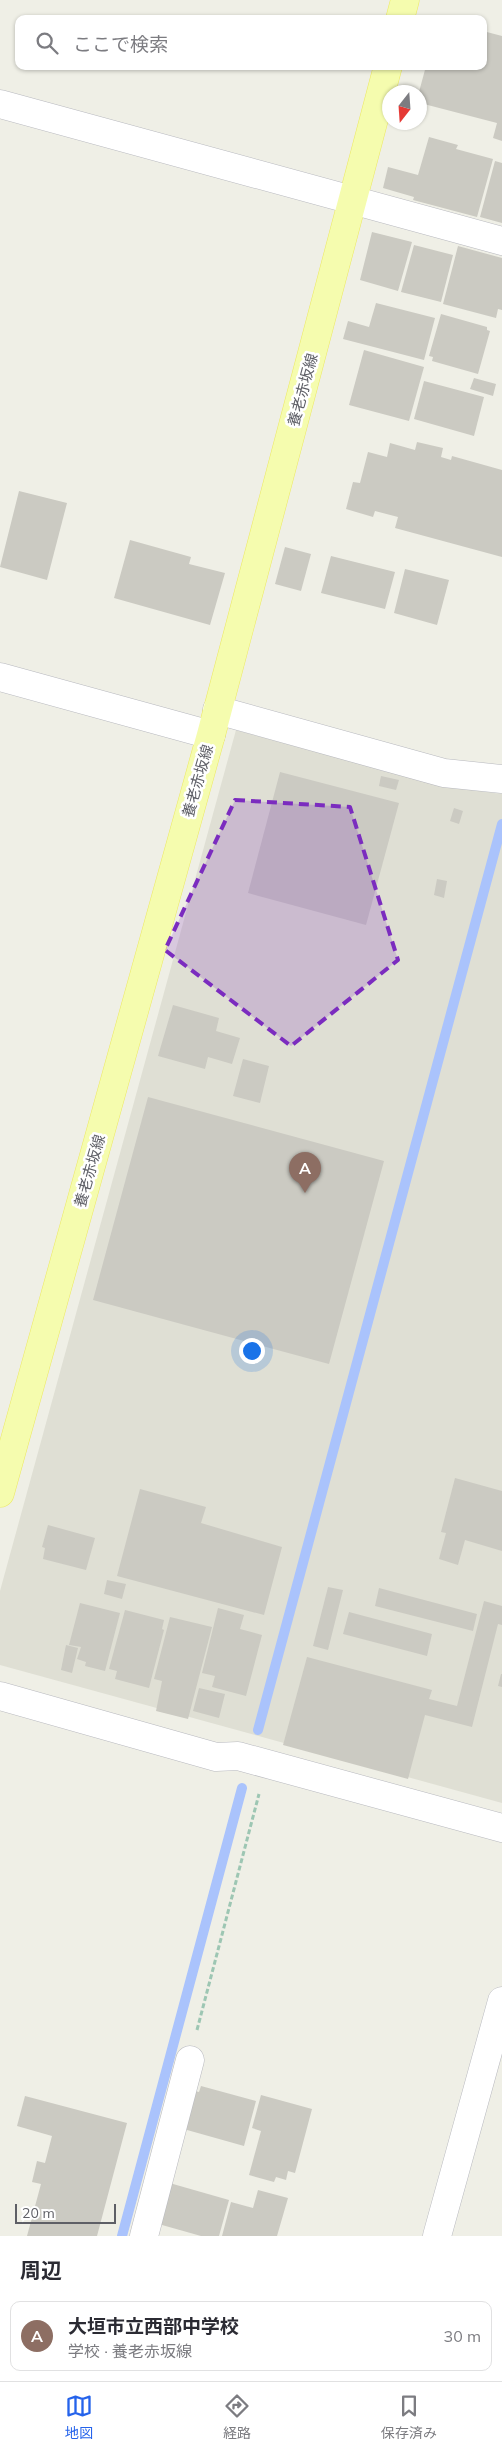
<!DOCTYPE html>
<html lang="ja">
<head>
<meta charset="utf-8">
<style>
	:root { --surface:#fff; --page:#f7f7f7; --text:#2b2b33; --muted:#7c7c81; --line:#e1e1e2; --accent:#2563eb }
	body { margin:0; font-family:Mulish,"Noto Sans JP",sans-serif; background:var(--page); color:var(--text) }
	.compass { position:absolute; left:382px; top:85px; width:45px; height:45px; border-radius:50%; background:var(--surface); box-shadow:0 1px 4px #0004; rotate:197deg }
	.scale { position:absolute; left:15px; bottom:12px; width:101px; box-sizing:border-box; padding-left:5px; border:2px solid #5e5f66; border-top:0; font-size:14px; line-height:18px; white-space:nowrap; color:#5e5f66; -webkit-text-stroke:4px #fff; paint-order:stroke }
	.you { position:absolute; left:251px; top:1350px; width:18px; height:18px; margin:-12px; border:4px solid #fff; border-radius:50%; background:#1a73e8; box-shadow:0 0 0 8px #1a73e833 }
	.badge { display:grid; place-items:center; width:32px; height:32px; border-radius:50%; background:var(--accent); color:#fff; font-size:16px; font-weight:700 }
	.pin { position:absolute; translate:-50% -41px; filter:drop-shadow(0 1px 2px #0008) }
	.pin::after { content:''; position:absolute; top:26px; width:18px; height:15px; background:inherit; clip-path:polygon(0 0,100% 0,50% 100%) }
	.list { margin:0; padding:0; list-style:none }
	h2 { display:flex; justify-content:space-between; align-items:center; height:65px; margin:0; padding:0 20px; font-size:21px }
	h2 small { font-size:16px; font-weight:400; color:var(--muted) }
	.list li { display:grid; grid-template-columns:32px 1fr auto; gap:15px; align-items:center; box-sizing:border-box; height:70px; margin:0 10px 10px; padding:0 10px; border:1px solid var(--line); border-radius:10px }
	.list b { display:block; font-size:19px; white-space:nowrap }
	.list p { margin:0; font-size:16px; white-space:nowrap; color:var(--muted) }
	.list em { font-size:16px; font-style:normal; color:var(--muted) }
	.icon { flex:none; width:28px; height:28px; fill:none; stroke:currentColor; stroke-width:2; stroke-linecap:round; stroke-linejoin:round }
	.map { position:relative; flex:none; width:502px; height:2236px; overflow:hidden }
	.search { position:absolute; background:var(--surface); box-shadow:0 1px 4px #0004; left:15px; right:15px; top:15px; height:55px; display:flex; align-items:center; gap:12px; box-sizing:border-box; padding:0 18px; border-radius:10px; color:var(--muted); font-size:19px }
	.sheet { height:145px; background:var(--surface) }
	nav { display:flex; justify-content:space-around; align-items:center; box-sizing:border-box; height:70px; border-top:1px solid var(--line); background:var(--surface); font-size:14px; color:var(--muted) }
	nav a { display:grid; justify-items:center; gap:2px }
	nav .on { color:var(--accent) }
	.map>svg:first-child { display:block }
</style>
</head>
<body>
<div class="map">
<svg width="502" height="2236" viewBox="0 0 502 2236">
	<rect width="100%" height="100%" fill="#efefe6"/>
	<!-- education -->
	<path fill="#dfdfd4" d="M236,730l205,56 61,8v1009l-502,-138v-74z"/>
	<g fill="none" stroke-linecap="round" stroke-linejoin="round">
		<!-- stream -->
		<g stroke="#aac3fc" stroke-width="10">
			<path d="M258,1730l244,-906"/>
			<path d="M122,2236l120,-448"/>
		</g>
	</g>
	<!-- building -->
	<g fill="#cbcac2">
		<path d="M483,31l19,5v105l-9,-3 4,-15 -77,-20 -1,-11 7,-26h57z"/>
		<path d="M429,137l29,8 -2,4 37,10 -16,58 -64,-17 1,-3 -31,-9 5,-21 30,8z"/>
		<path d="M495,161l7,2v60l-22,-6z"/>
		<path d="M372,232l40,10 -14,49 -38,-11z"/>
		<path d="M414,245l39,10 -12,47 -40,-10z"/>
		<path d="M458,246l44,12v52l-4,-1 -2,9 -53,-14z"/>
		<path d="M376,303l59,15 -11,42 -81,-21 5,-18 21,6z"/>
		<path d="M441,314l46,13v3l3,1 -12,43 -46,-13 1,-4 -4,-1z"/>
		<path d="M364,350l60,17 -15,54 -60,-16z"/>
		<path d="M474,378l22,6 -3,12 -23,-7z"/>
		<path d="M424,381l60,16 -10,39 -60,-17z"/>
		<path d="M417,442l26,6 -2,9 10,3 1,-4 50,14v87l-107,-29 3,-11 -23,-6 -2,6 -27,-8 7,-27 7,1 8,-31 19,5 3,-14 25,7z"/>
		<path d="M19,491l48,12 -20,77 -47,-13z"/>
		<path d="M130,540l61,17 -2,7 36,9 -15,52 -96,-27z"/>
		<path d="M285,547l26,7 -10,37 -26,-7z"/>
		<path d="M331,556l64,16 -10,37 -64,-16z"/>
		<path d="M405,569l44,11 -12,45 -43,-12z"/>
		<path d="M280,772l119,31 -33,122 -118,-32z"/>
		<path d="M381,776l18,4 -3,10 -17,-4z"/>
		<path d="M454,808l9,3 -4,13 -9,-3z"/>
		<path d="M437,879l10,2 -3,17 -10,-3z"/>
		<path d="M173,1005l46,13 -3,13 24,7 -8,26 -24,-7 -3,12 -47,-13z"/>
		<path d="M243,1059l26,7 -9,37 -27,-7z"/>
		<path d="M148,1097l236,64 -55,203 -236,-64z"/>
		<path d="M455,1478l47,13v60l-37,-11 -7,25 -19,-6 7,-26 -5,-1z"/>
		<path d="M140,1489l66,18 -5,16 81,24 -18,68 -147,-39z"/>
		<path d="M48,1525l47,13 -9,32 -43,-11 2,-11 -3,-1z"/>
		<path d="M107,1580l19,4 -4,15 -18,-5z"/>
		<path d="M328,1587l15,3 -15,60 -15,-4z"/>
		<path d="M379,1588l98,26 -4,17 -98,-25z"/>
		<path d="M484,1601l18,5v19l-4,-1 -26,103 -47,-12 -17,64 -125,-34 24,-88 125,33 -3,9 28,7z"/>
		<path d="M80,1603l40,10 -15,58 -20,-5 1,-4 -9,-3 4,-12 -12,-2z"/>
		<path d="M218,1608l26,7 -4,14 22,6 -16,61 -34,-9 3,-11 -13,-3z"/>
		<path d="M125,1610l39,10 -2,9 2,1 -15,58 -34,-9 2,-8 -8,-2z"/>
		<path d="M349,1612l83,22 -5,22 -84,-22z"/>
		<path d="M170,1617l42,10 -24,92 -32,-8 6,-30 -8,-2z"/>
		<path d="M66,1645l12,3 -6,25 -11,-3z"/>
		<path d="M501,1674h1v13l-4,-1z"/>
		<path d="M199,1688l26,6 -6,24 -26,-7z"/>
		<path d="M201,2086l55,15 -12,45 -64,-18 11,-38 8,2z"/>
		<path d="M261,2095l51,14 -17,64 -7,-2 -2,9 -10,-3 -2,5 -25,-7 12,-44 -9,-3z"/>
		<path d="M25,2096l102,27 -30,113h-70l14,-52 -9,-2 5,-21 8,2 7,-27 -35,-10z"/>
		<path d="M166,2182l63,18 -10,36h-18l-46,-13z"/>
		<path d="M258,2190l30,8 -11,38h-55l9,-34 22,6z"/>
	</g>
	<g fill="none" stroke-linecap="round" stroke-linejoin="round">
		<defs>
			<g id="minor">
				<path d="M0,104l502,137"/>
				<path d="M0,677l211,58"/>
				<path d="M217,710l227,63 58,6"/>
				<path d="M0,1696l216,61 22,-1 264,72"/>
				<path d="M144,2236l46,-176"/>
				<path d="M437,2236l65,-235"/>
			</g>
			<g id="major">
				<path d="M400,19l5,-19"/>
				<path d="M0,1493l211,-758 177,-669"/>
			</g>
		</defs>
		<!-- minor casing -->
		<use href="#minor" stroke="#b8b9bf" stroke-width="29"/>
		<!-- major casing -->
		<use href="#major" stroke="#ede962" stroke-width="29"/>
		<!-- path -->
		<path stroke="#9dc6b3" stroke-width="3" stroke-dasharray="5 2.5" stroke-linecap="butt" d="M197,2030l62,-236"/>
		<!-- minor -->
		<use href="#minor" stroke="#fff" stroke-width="28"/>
		<!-- major -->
		<use href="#major" stroke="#f5fcae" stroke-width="28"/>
	</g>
	<!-- marked area -->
	<path fill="#7b2cbf" fill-opacity="0.2" stroke="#7b2cbf" stroke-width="4" stroke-dasharray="10 6" stroke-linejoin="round" d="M235,800l115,7 48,153 -107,86 -126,-96z"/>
	<g text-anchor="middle" stroke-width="5" stroke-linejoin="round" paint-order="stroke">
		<!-- street labels -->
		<g font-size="15" fill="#5e5f66" stroke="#fff">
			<text transform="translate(303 390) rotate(-75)" y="5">養老赤坂線</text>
			<text transform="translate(198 781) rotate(-74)" y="5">養老赤坂線</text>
			<text transform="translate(90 1171) rotate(-74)" y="5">養老赤坂線</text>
		</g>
	</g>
</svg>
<svg class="compass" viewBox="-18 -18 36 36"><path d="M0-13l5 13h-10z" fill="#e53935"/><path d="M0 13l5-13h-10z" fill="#7c7c81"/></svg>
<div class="scale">20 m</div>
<div class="you"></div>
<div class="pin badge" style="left:305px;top:1193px;background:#8d6e63">A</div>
<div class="search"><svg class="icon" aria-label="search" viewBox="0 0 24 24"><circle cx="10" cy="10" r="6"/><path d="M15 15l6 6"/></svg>ここで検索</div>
</div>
<section class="sheet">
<h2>周辺<small></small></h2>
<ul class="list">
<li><span class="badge" style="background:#8d6e63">A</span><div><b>大垣市立西部中学校</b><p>学校 · 養老赤坂線</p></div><em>30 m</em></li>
</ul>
</section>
<nav>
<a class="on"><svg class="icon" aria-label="map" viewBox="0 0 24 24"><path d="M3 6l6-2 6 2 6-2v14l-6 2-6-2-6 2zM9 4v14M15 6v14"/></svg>地図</a>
<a><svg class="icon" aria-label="directions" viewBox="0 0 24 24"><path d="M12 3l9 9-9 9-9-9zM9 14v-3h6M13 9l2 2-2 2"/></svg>経路</a>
<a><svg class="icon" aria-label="saved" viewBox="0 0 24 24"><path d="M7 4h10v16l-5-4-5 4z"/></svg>保存済み</a>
</nav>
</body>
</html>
